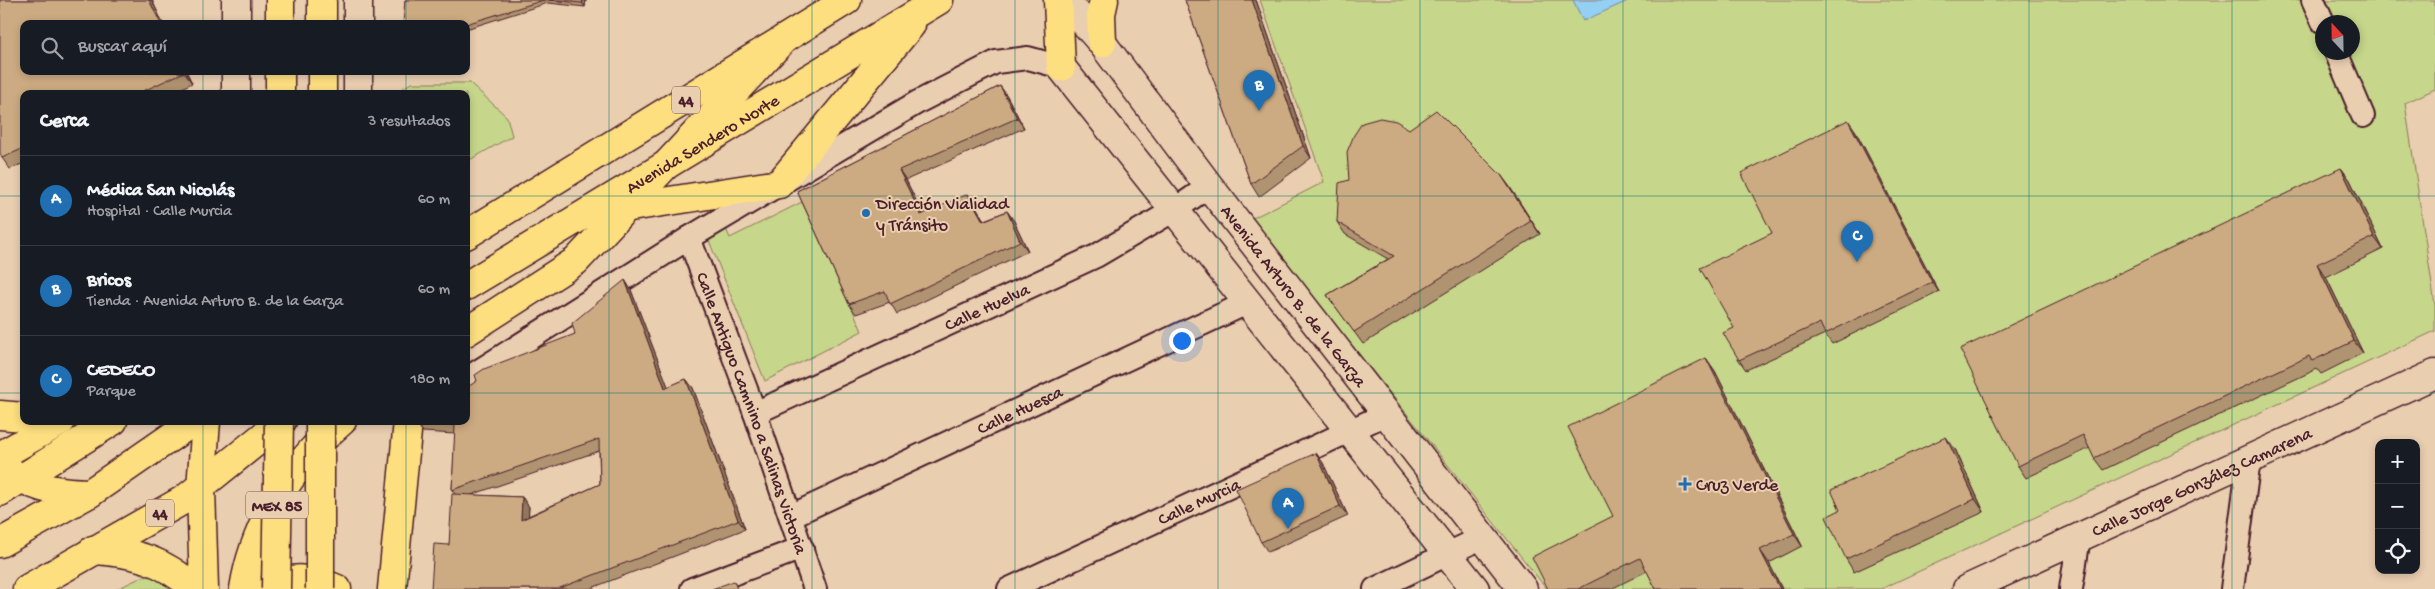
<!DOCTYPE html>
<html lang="es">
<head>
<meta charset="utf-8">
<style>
	:root { --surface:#171b24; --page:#20242c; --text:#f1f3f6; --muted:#9ea1a6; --line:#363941; --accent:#1f6fb2 }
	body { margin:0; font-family:"Gochi Hand",sans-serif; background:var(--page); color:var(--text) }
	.controls { position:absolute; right:15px; bottom:15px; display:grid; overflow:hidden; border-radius:10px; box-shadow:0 2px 8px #0003 }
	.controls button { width:45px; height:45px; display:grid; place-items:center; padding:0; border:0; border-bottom:1px solid var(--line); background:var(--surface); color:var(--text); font:25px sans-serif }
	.compass { position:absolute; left:2315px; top:15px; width:45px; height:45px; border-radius:50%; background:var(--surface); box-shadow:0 2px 8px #0003; rotate:338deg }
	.you { position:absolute; left:1181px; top:340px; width:18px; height:18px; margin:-12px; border:4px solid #fff; border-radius:50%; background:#1a73e8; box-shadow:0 0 0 8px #1a73e833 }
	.badge { display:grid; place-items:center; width:32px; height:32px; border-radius:50%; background:var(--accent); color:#fff; font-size:16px; font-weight:700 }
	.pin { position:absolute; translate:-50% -41px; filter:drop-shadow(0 1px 2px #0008) }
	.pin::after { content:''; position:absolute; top:26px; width:18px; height:15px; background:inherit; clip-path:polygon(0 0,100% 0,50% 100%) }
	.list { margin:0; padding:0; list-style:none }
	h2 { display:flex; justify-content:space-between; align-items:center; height:65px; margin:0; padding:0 20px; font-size:21px }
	h2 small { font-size:16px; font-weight:400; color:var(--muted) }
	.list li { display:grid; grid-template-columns:32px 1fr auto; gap:15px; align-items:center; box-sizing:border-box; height:90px; padding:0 20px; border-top:1px solid var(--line) }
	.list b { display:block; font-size:19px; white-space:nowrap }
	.list p { margin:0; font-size:16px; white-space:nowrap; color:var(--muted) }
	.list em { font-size:16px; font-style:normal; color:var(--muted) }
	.icon { flex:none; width:28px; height:28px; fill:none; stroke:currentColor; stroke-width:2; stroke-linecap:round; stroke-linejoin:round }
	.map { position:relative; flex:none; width:2435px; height:589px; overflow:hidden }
	.search { position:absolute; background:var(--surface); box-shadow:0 2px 8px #0003; left:20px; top:20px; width:450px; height:55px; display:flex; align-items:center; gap:12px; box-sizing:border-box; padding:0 18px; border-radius:10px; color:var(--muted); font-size:19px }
	.panel { position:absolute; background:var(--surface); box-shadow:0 2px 8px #0003; left:20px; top:90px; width:450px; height:335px; border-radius:10px }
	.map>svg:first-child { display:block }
</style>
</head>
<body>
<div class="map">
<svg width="2435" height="589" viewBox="0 0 2435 589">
	<rect width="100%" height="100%" fill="#e9ceb0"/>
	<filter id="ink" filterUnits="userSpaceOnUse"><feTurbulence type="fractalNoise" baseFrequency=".02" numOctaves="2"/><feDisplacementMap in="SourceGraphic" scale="10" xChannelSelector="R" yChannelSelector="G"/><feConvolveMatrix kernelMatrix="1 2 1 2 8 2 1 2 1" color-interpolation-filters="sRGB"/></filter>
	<g filter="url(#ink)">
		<!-- green -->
		<g fill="#c6d68a" stroke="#887a5a" fill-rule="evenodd">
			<path d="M1260,0h1175v89l-30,14 30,202v26l-554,258h-334l-296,-370 73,-37zM2322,22h30v30h-30z"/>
			<path d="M411,83h59l37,34 5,19 -46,26v-68h-72z"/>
			<path d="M804,201l58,130 -97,50 -59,-148 16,-13 8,18z"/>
			<path d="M154,576l21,13h-58l25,-12z"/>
		</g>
		<!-- water -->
		<path fill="#94cff4" stroke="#7689a4" d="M1573,0h57l-47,21z"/>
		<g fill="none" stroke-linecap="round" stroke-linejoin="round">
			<defs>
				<g id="street">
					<path d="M2313,0l10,22"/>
					<path d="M2336,52l27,64"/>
					<path id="s1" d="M689,238l66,175 60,176"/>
					<path d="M466,379l223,-141 229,-136 78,-40 32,-4 33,9"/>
					<path id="s2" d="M755,413l341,-157 80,-47 33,-23"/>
					<path id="s3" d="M791,516l458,-214"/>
					<path d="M692,589l110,-41"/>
					<path id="s4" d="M1009,589l377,-175"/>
					<path d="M1375,589l108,-52"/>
					<path d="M2071,589l8,-52"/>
					<path d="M2232,589l17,-130"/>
				</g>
				<g id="secondary">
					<path d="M236,0v24"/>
					<path d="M358,0v24"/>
					<path id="s5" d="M1065,0l37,43 107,143 314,403"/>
					<path d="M1061,67l414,522"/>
					<path d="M236,71v23"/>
					<path d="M358,71v23"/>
					<path id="s6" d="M1967,589l468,-215"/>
				</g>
				<g id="primary">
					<path d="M1058,0l3,67"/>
					<path d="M1102,43l-1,-29 3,-14"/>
					<path d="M611,210l168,-26 132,-159"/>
					<path d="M466,235l381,-235"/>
					<path id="s7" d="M466,286l473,-286"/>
					<path d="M0,415l24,2"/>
					<path d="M0,456l61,-35"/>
					<path d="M0,464c31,24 51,28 90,29"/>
					<path d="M0,492l113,-71"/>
					<path d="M0,543l90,-50 104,-72"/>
					<path d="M93,550c46,3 68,10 103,39"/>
					<path d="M27,589l158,-90 97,-78"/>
				</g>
				<g id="highway">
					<path d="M280,0v24"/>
					<path d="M322,0v24"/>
					<path d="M280,94v-23"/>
					<path d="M322,94v-23"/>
					<path d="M466,332l110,-71 208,-222"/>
					<path d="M204,589l-3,-101 5,-67"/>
					<path d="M244,589c10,-64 49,-126 98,-168"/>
					<path d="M268,589c22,-15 46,-11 69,0"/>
					<path d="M392,589l16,-168"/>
				</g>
			</defs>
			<!-- street casing -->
			<use href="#street" stroke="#4a1f2b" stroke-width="26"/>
			<!-- secondary casing -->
			<use href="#secondary" stroke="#4a1f2b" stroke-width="31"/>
			<!-- primary casing -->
			<use href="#primary" stroke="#4a1f2b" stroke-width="31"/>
			<!-- highway casing -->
			<use href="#highway" stroke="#4a1f2b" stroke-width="31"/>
			<!-- street -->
			<use href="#street" stroke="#e9ceb0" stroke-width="22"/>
			<!-- secondary -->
			<use href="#secondary" stroke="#e9ceb0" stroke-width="28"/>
			<!-- primary -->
			<use href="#primary" stroke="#fddf80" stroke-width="28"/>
			<!-- highway -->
			<use href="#highway" stroke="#fddf80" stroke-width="28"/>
			<defs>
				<g id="highway-bridge">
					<path d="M276,589l3,-168"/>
					<path d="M320,589v-168"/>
				</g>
			</defs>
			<!-- highway-bridge casing -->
			<use href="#highway-bridge" stroke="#4a1f2b" stroke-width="31" stroke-linecap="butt"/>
			<!-- highway-bridge -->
			<use href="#highway-bridge" stroke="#fddf80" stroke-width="28"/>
		</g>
		<!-- wall -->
		<g fill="#b09370" stroke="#4a1f2b" fill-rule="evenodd">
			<path d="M0,0h152l11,24 -139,47h162l6,12 -22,11h-146v69l-14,6 -8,-11z"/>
			<path d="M405,0h181l-1,7 -37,-4 -82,26v-5h-62z"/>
			<path d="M1185,0h71l55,158 -52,39 -8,-13z"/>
			<path d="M1000,86l7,10 17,32 -118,52 17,35 52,-10 9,15 23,-9 7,10 14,30 -131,63 -7,-12 -34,12 -7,-10 -52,-113z"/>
			<path d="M1409,129l92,46 39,59 -177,110 -36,-49 61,-36 -43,-25 -8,-12 12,-42z"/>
			<path d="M1855,130l84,162 -107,52 -7,-10 -79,36 -7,-10 -5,-32 38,-95z"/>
			<path d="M2341,168l9,12 33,69 -57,28 37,76 -42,21 -4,-5 -214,101 -9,-12 -4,-10 -64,30 -8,-12z"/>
			<path d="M625,280l6,10 37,97 18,-8 7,9 52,141 -156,60h-158l18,-44 6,-51 -3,-4 3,-56 -32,-2 -7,-9 159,-89zM599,451l1,33 -72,32 1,-9 -7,-10 -51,-2z"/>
			<path d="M1706,358l9,13 87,175 -33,17 13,26h-126l-9,-18 -36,18h-63l65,-73z"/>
			<path d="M1955,449l29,63 -130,60 -8,-13 -6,-49z"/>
			<path d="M1316,453l7,10 25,53 -80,36 -7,-10z"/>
		</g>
		<!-- shaded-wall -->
		<g fill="#90785b" stroke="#4a1f2b">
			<path d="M149,0h3l11,24h-2z"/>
			<path d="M583,0h3l-1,7 -3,-4z"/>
			<path d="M1252,0h4l55,158 -8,-12z"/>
			<path d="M184,71h2l6,12 -8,-11z"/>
			<path d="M1000,86l7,10 17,32 -7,-10z"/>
			<path d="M1848,120l7,10 84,162 -7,-10z"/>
			<path d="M2341,168l9,12 33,69 -9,-12z"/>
			<path d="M899,170l7,10 22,45 -7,-10z"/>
			<path d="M1501,175l9,12 30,47 -9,-13z"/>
			<path d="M968,194l7,11 15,26 -7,-10z"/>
			<path d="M1007,211l7,10 14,30 -8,-10z"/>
			<path d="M2317,264l9,13 37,76 -9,-12z"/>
			<path d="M625,280l6,10 41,107 -7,-9z"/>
			<path d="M1706,358l9,13 87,175 -8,-12z"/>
			<path d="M686,379l7,9 52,141 -7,-9z"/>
			<path d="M1946,437l9,12 29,63 -9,-13z"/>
			<path d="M1316,453l7,10 25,53 -8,-10z"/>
			<path d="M522,497l7,10 -1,22 -7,-9z"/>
			<path d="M1760,550l9,13 13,26h-2z"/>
		</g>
		<!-- building -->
		<g fill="#cdab82" stroke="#4a1f2b">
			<path d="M0,0h149l12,24h-137v47l160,1 -47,22h-113v54l-22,10 -2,-5z"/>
			<path d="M405,0h139l-78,24 -63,-1z"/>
			<path d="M549,0h34l-1,3z"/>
			<path d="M1185,0h67l51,146 -52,38z"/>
			<path d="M1000,86l17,32 -118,52 22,45 47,-21 15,27 24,-10 13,30 -130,63 -5,-13 -36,13 -52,-113z"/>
			<path d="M1436,110l65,65 30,46 -177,111 -27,-37 67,-39 -57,-34 2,-39 10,-3 -2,-28 7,-17 8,-12 18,-5 16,3 13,8z"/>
			<path d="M1848,120l84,162 -107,52 -5,-11 -81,37 -16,-27 11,-5 -34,-60 72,-35 -31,-60z"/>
			<path d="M2341,168l33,69 -57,27 37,77 -42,20 -3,-5 -215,102 -11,-23 -65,31 -58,-117z"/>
			<path d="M625,280l40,108 21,-9 52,141 -181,69h-126l3,-45 15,1 3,-51 70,3 -1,23 79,-36 -1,-45 -147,51 3,-65 -39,-2 2,-2h48v-33l11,-7 -2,-6 9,-6 91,-35 -3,-11z"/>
			<path d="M1706,358l88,176 -34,16 20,39h-124l-16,-31 -62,31h-30l-16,-32 81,-41 -45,-89z"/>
			<path d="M1946,437l29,62 -129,60 -20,-42 14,-7 -9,-20z"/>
			<path d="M1316,453l24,53 -79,36 -25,-53z"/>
			<path d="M734,581l3,8h-25z"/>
		</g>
	</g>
	<!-- grid -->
	<path fill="none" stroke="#0f766e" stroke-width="1" stroke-opacity="0.55" d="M203,0v24M406,0v24M609,0v589M812,0v589M1015,0v589M1218,0v589M1420,0v589M1623,0v589M1826,0v589M2029,0v589M2232,0v589M203,71v23M406,71v23M0,196h24M466,196h1969M0,393h24M466,393h1969M203,421v168M406,421v168"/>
	<!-- markers -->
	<g fill="#1f6fb2" stroke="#e9ceb0" stroke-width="2">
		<circle cx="866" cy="213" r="5"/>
		<path d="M1682.5 476.5h5v5h5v5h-5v5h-5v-5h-5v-5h5z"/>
	</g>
	<g text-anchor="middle" stroke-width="4" stroke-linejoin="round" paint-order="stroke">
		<!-- shield labels -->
		<g fill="#e9ceb0" stroke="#7a5453" stroke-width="1">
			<rect x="672" y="86.5" width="28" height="27" rx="4"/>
			<rect x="246" y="491.5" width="62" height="27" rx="4"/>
			<rect x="146" y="499.5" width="28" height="27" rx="4"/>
		</g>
		<g font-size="16" font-weight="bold" fill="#4a1f2b">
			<text x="686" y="106">44</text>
			<text x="277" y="511">MEX 85</text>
			<text x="160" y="519">44</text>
		</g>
		<!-- street labels -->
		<g font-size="18" fill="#4a1f2b" stroke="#e9ceb0">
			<text dy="6" stroke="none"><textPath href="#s7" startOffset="276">Avenida Sendero Norte</textPath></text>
			<text dy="6" stroke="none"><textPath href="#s5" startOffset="374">Avenida Arturo B. de la Garza</textPath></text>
			<text dy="6" stroke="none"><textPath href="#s2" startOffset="255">Calle Huelva</textPath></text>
			<text dy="6" stroke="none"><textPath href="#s3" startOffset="252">Calle Huesca</textPath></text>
			<text dy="6" stroke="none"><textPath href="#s1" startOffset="186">Calle Antiguo Camnino a Salinas Victoria</textPath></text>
			<text dy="6" stroke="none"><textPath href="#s6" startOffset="258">Calle Jorge González Camarena</textPath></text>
			<text dy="6" stroke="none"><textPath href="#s4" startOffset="209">Calle Murcia</textPath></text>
		</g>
		<!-- poi labels -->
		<g font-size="18" fill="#4a1f2b" stroke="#e9ceb0" text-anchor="start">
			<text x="876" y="209">Dirección Vialidad<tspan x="876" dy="21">y Tránsito</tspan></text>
			<text x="1696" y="490">Cruz Verde</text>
		</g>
	</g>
</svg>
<div class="controls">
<button>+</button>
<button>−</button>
<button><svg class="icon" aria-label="locate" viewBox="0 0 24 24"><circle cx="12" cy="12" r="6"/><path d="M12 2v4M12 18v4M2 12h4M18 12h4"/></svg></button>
</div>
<svg class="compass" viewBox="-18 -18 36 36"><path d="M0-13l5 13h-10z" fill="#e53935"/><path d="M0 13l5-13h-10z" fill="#9ea1a6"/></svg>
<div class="you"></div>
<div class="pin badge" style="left:1288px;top:529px">A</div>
<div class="pin badge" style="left:1259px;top:111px">B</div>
<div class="pin badge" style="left:1857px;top:262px">C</div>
<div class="search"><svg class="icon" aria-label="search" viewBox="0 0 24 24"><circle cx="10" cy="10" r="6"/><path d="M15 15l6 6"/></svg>Buscar aquí</div>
<section class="panel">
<h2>Cerca<small>3 resultados</small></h2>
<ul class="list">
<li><span class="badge">A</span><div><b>Médica San Nicolás</b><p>Hospital · Calle Murcia</p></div><em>60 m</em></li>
<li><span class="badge">B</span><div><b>Bricos</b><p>Tienda · Avenida Arturo B. de la Garza</p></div><em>60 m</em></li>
<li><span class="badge">C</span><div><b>CEDECO</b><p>Parque</p></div><em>180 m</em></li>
</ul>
</section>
</div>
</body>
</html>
